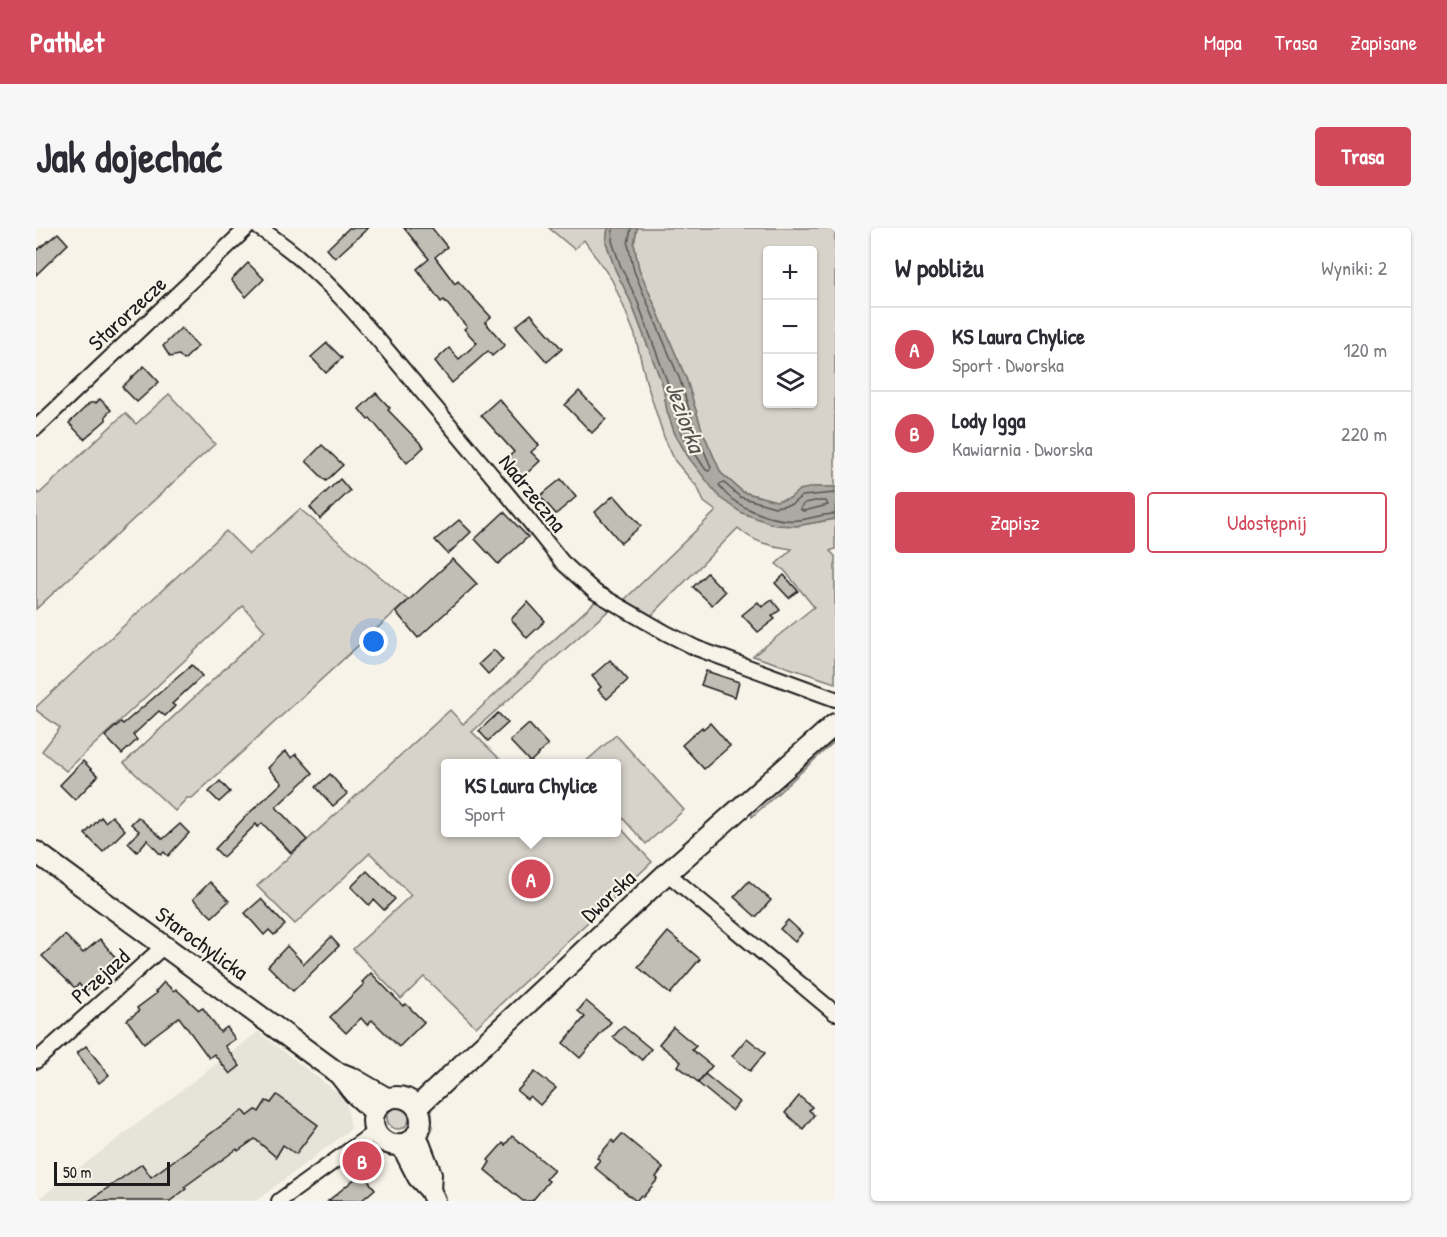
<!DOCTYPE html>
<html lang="pl">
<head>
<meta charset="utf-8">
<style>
	:root { --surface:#fff; --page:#f7f7f7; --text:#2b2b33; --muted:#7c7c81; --line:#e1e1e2; --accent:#d1495b }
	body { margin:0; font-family:"Patrick Hand",sans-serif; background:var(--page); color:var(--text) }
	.controls { position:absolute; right:18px; top:18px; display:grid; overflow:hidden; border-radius:6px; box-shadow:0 2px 4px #0004 }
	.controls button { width:54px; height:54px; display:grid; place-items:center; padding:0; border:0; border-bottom:2px solid var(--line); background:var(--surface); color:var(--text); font:30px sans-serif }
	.scale { position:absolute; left:18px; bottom:15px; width:116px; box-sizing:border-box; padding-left:6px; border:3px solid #1c1c1c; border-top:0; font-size:16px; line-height:21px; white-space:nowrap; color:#1c1c1c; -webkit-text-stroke:4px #f7f3e8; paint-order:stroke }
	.you { position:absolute; left:338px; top:414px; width:21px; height:21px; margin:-15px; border:4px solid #fff; border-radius:50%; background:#1a73e8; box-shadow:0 0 0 9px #1a73e833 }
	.badge { display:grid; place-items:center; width:39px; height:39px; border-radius:50%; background:var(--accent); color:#fff; font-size:20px; font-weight:700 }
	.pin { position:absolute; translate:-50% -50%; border:3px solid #fff; box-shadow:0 2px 6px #0006 }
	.popup { position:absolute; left:405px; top:531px; width:180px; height:78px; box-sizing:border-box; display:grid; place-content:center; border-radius:6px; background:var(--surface); filter:drop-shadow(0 2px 4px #0005); font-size:20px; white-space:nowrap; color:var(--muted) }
	.popup b { font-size:22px; color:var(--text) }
	.popup::after { content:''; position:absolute; left:50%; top:100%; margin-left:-12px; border:12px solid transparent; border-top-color:var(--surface) }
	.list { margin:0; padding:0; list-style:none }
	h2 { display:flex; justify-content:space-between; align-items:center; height:78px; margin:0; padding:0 24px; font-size:26px }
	h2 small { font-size:20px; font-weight:400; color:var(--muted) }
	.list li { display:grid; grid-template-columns:39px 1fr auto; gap:18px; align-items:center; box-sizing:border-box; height:84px; padding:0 24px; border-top:2px solid var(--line) }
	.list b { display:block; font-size:22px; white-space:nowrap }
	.list p { margin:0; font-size:20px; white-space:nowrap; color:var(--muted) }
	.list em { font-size:20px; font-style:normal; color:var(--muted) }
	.actions { display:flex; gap:12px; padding:18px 24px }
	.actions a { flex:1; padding:14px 0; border:2px solid var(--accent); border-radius:6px; text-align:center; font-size:21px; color:var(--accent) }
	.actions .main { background:var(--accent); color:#fff }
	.icon { flex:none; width:33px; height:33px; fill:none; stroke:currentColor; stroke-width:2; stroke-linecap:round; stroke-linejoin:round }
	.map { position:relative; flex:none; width:799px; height:973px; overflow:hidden; border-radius:6px }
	header { display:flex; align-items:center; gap:36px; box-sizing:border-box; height:84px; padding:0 30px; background:var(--accent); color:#fff }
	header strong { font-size:28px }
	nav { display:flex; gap:33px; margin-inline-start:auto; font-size:21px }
	.intro { display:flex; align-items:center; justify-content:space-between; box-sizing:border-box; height:144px; padding:0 36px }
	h1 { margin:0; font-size:42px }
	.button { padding:15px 27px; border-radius:6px; background:var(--accent); color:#fff; font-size:21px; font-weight:700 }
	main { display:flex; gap:36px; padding:0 36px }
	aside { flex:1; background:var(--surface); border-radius:6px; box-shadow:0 2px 4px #0004 }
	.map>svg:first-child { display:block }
</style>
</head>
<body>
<header>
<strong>Pathlet</strong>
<nav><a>Mapa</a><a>Trasa</a><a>Zapisane</a></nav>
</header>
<div class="intro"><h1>Jak dojechać</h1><a class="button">Trasa</a></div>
<main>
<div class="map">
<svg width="799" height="973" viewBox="0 0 799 973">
	<rect width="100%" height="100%" fill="#f7f3e8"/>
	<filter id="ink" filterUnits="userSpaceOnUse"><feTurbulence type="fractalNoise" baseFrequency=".0167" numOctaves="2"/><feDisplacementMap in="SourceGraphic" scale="12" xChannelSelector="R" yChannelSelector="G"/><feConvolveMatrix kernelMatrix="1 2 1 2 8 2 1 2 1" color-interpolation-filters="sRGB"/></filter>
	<g filter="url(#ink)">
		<!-- built -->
		<path fill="#e6e3d9" d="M222,804l88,67 5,30 -95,72h-220z"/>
		<!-- green -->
		<g fill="#d7d3cb" stroke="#7a7874" stroke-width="1.5" fill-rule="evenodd">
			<path d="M513,0h59l-2,14 9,27 16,33 32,84 4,25 8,23 14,24 107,68 39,-7v30l-5,2 5,5v127l-82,-27 61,-49 -29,-36 -9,-7 16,-15c-21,-3 -38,-6 -54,-21l-87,88 -28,-15 93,-90 -12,-9 -6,-14 -23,-27 -11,-24 -18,-56 -11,-46 -12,-30 -11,-25 -28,-40 -10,9z"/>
			<path d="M601,0h198v259h-21l-24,11 -14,3 -33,-9 -22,-19 -19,-43 -16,-52 -47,-109 -5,-25zM732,22h44v154h-44z"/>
			<path d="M133,166l46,50 -179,165v-118l3,3 86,-81 11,11z"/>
			<path d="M264,281l108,91 -216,198h-5l-12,13 -51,-48 141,-132 -22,-25 -177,165 -24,-20 18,-23 -24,-18v-3l190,-176 23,23z"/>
			<path d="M560,373l13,9 -137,122 32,31 -58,1v68h170l1,-8 35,38 -176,165 -52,-50 -23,22 -48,-50 58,-54 -41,-42 -75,71 -38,-38 193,-176 13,14z"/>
			<path d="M580,507l68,75 -38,34 -29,-32 -1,-48 -32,-1z"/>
			<path d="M794,508l5,5 -83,76 -1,-8z"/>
			<circle cx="362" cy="890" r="11"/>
		</g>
		<!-- water -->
		<path fill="#aca9a2" stroke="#72716c" stroke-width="1.5" d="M572,0h29l-3,16 5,25 47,109 16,52 19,43 22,19 33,9 14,-3 9,-8 15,-3h21v32l-39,7 -21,-1 -33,-12 -22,-15 -31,-40 -14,-24 -8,-23 -4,-25 -32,-84 -16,-33 -9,-27z"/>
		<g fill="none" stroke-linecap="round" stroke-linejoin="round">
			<!-- shore -->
			<g stroke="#565452" stroke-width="1.5">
				<path d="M577,0l-1,13 9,26 16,33 31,84 12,47 26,39 3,1 2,-4 -15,-35 -16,-52 -46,-109 -6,-27 3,-16"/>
				<path d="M799,265l-33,3 -10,8 -17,3 -35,-10 -17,-15 -4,3c12,21 55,38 79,35 12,-1 24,-6 37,-6"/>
				<path d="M779,273h11l2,4 -24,6 -3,-1v-3l4,-4z"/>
			</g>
		</g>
		<!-- building -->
		<g fill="#c0beb5" stroke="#1c1c1c" stroke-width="1.5">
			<path d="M313,0h19l-33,30 -8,-9z"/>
			<path d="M368,0h28l15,19 -12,10 20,27 3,-3 33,36 -6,5 20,23 -13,11 -4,-5 -36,32 -17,-22 14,-13 10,11 18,-16 -13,-14 3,-2 -23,-27 -3,2 -24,-33 12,-10z"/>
			<path d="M22,5l10,11 -32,31v-24z"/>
			<path d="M212,35l16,16 -18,18 -15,-17z"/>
			<path d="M495,86l31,35 -15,13 -31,-36z"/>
			<path d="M145,100l17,18 -14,14 -5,-5 -9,2 -7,-11z"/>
			<path d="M291,115l15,15 -16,15 -15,-16z"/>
			<path d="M108,138l15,16 -22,20 -15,-15z"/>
			<path d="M543,163l27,28 -14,14 -27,-28z"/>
			<path d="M340,165l14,15 -2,2 36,37 -17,16 -37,-45 -2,2 -9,-11z"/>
			<path d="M64,171l11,11 -5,5v5l-22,19 -15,-16 21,-20h6z"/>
			<path d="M463,171l40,46 -8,7 9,9 -17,16 -17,-18 8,-7 -33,-37z"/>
			<path d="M286,217l21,20 -17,16 -20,-20z"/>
			<path d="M304,251l10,12 -30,28 -10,-12z"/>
			<path d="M525,251l15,18 -20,17 -16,-18z"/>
			<path d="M578,267l27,31 -20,17 -26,-31z"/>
			<path d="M468,284l24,25 -30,27 -23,-25z"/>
			<path d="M423,292l12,12 -23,22 -13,-14z"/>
			<path d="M417,331l24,25 -59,54 -22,-26z"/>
			<path d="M671,345l18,19 -13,13 -19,-18z"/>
			<path d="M748,347l14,16 -9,7 -14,-15z"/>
			<path d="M736,372l8,10 -8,6 3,3 -17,13 -16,-17 16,-13 4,5z"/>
			<path d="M492,374l17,19 -18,17 -16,-19z"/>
			<path d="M458,422l9,10 -15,14 -9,-10z"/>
			<path d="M574,432l18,20 -21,19 -9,-9 3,-3 -9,-11z"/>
			<path d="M156,437l10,11 -30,28 3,2 -10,10 -6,-5 -26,24 4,5 -15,14 -17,-18 16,-14 2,2z"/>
			<path d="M670,443l33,11 -4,15 -34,-12z"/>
			<path d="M462,485l10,10 -20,18 -9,-10z"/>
			<path d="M674,495l20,23 -26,23 -22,-24 20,-18 1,2z"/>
			<path d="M493,496l19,21 -18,17 -20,-21z"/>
			<path d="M249,523l7,7 4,-4 17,19 -37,34 31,33 -16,13 -29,-30 -4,4 -2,-3 -33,33 -8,-8 32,-34 35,-32 -14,-15z"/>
			<path d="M47,533l15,15 -23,24 -15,-15z"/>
			<path d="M294,546l17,20 -14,12 -17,-19z"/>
			<path d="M184,553l10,11 -11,10 -10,-10z"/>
			<path d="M76,588l13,14 -22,22 -18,-18 16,-17 4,5z"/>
			<path d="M102,589l25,22 17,-15 9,9 -21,23 -4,-4 -3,3 -14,-15 -10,12 -9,-9 11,-12 -8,-7z"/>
			<path d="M331,643l28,28 -11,11 -10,-10 -5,5 -18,-18z"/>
			<path d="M713,653l22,19 -15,17 -22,-20z"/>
			<path d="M174,654l19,19 -17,16 -19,-18z"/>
			<path d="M225,671l24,26 -11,10 -5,-5 -5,5 -19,-22z"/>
			<path d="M752,692l14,13 -7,9 -15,-13z"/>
			<path d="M632,704l32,27 -30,35 -32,-27z"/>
			<path d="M29,707l18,18 17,-14 15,18 -4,4 5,7 -31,24 -6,-8 -4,4 -33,-32z"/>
			<path d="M295,709l8,9 -46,45 -25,-25 19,-20 17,18z"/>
			<path d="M335,745l32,33 3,-2 18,18 -25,25 -27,-27 -5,5 -6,-7 -15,15 -16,-16 34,-33 -2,-2z"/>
			<path d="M128,754l10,9 2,-2 23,21 4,-2 17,24 7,-5 8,12 -10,7 15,20 -10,8 -16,-20 -5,4 -30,-41 -35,26 -17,-23 12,-9 -2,-3 20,-15 -2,-1z"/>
			<path d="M550,773l25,21 -31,36 -17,-15 22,-26 -7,-6z"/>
			<path d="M587,798l28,23 -9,11 -29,-23z"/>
			<path d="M637,799l23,19 -4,4 20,16 -14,16 -20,-16 3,-4 -22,-18z"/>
			<path d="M711,810l18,15 -15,18 -18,-15z"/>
			<path d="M50,818l23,29 -10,8 -22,-30z"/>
			<path d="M499,844l21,16 -16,17 -10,-9 -3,3 -10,-8z"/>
			<path d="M669,846l34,28 -7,9 -34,-28z"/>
			<path d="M241,867l41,30 -22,29 -13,-9 -7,12 -21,-18 -17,12 -1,-2 -53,38 2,2 -16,12h-81l53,-37 9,13 92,-67 5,6 8,-6 3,2 7,-11 5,2z"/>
			<path d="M763,868l13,11 -3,3 5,5 -11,14 -18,-16z"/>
			<path d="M586,906l41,34 -7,9 2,2 -15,18 -2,-2 -5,6 -42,-34 6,-7 -3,-2 15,-18 2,3z"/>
			<path d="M476,908l42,34 -8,9 3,2 -17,20h-9l-38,-31 5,-8 -2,-2 15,-17 2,2z"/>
			<path d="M326,945l13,16 -14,12h-33z"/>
		</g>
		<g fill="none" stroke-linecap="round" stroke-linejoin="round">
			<defs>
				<g id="street">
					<path d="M223,0c63,40 110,101 158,158 49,58 98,116 145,176l33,30 71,41 30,15 139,51"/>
					<path d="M0,200l211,-200"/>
					<path d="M631,645l168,140"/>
					<path d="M0,833l129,-116"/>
					<path d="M243,973l97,-70"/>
				</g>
				<g id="secondary">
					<path d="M0,624l303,222 15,19 21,19"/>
					<path d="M306,846l10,4 36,21"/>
					<circle cx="361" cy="893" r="24"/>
					<path d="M381,879l250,-234 168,-149"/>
					<path d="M380,907l15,39 -1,16"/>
					<path d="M365,916l17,33 12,13 5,11"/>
				</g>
			</defs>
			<!-- street casing -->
			<use href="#street" stroke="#1c1c1c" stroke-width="18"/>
			<!-- secondary casing -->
			<use href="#secondary" stroke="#1c1c1c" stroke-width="24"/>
			<!-- street -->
			<use href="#street" stroke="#f7f3e8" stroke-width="14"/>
			<!-- secondary -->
			<use href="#secondary" stroke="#f7f3e8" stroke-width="20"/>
		</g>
	</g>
	<g text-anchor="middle" stroke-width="4.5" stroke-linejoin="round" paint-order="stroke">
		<!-- street labels -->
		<g font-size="22" fill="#1c1c1c" stroke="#f7f3e8">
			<text transform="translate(91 85) rotate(-43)" y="8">Starorzecze</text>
			<text transform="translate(497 265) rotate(51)" y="8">Nadrzeczna</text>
			<text transform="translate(572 668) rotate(-43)" y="8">Dworska</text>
			<text transform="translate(166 715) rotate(36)" y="8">Starochylicka</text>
			<text transform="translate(64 748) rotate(-42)" y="8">Przejazd</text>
		</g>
		<!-- water labels -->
		<g font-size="24" font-style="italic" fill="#565452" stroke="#f7f3e8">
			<text transform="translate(649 189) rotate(70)" y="8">Jeziorka</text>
		</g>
	</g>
</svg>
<div class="controls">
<button>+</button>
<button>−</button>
<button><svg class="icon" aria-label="layers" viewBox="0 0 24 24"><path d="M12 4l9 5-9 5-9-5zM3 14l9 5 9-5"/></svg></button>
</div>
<div class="scale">50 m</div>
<div class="you"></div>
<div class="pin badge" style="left:495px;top:651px">A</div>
<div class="popup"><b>KS Laura Chylice</b>Sport</div>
<div class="pin badge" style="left:326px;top:933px">B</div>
</div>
<aside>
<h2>W pobliżu<small>Wyniki: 2</small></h2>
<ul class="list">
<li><span class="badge">A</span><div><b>KS Laura Chylice</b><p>Sport · Dworska</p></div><em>120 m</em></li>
<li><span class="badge">B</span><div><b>Lody Igga</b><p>Kawiarnia · Dworska</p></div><em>220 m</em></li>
</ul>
<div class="actions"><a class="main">Zapisz</a><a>Udostępnij</a></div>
</aside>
</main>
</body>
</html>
